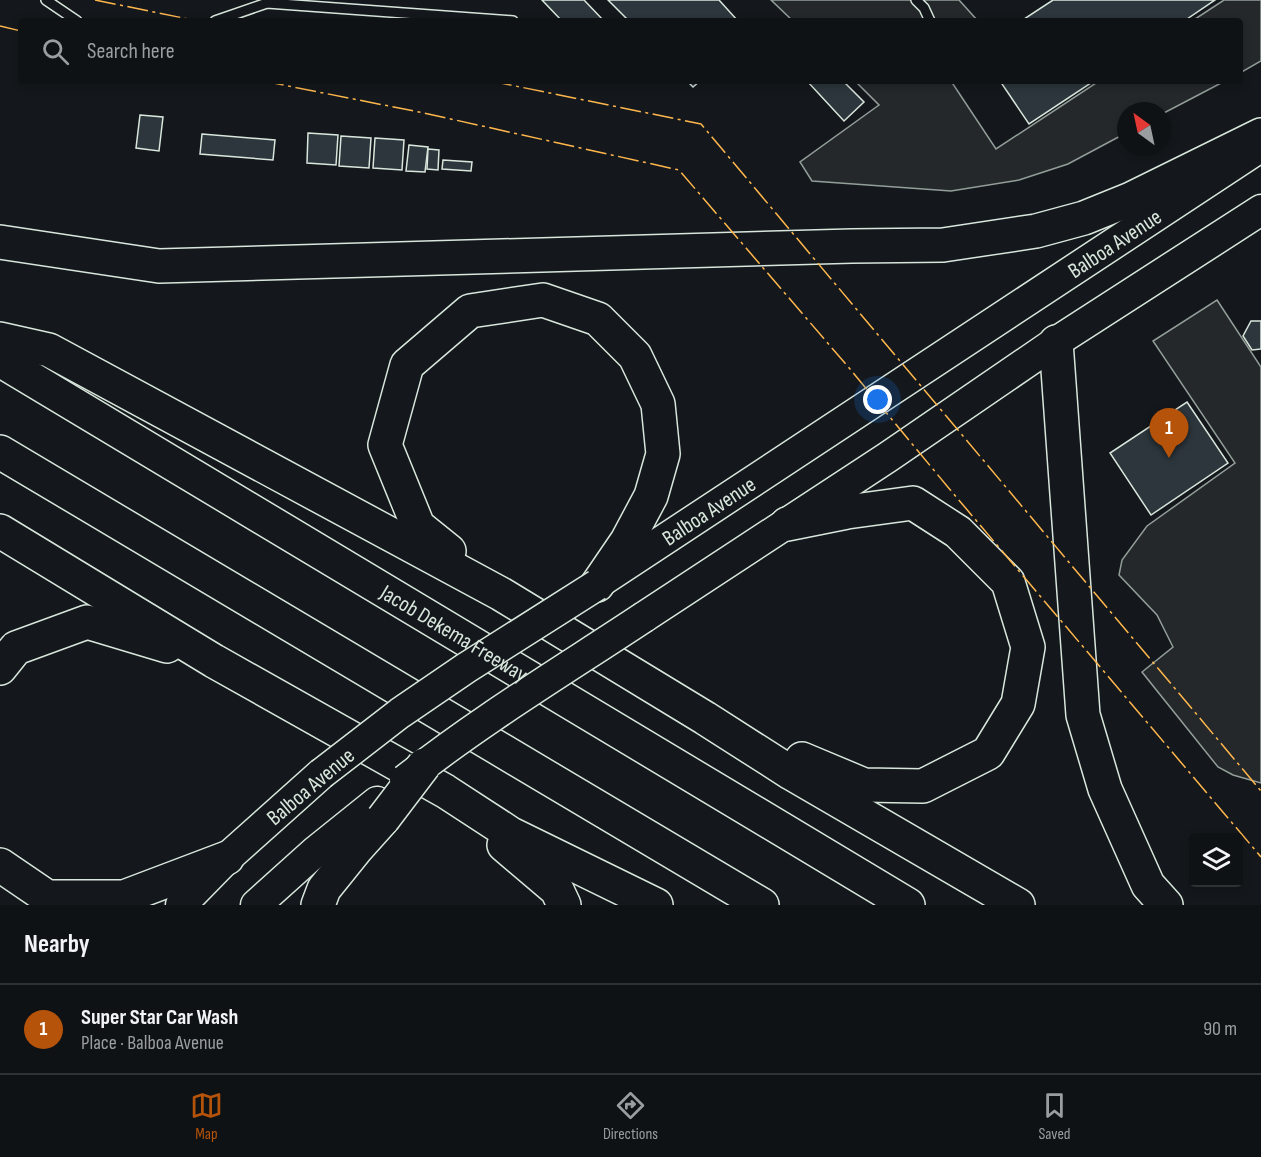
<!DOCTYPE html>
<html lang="en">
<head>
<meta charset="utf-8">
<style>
	:root { --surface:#0f1215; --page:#1d2022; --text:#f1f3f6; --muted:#9b9ea0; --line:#2f3234; --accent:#b45309 }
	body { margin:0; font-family:"Sofia Sans Condensed",sans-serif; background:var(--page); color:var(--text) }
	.controls { position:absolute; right:18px; bottom:18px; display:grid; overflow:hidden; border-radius:6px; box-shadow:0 3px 9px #0003 }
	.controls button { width:54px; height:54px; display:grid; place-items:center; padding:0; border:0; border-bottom:2px solid var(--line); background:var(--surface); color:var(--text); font:30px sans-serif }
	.compass { position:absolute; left:1117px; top:102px; width:54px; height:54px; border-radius:50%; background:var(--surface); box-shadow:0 3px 9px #0003; rotate:327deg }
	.you { position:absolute; left:878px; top:400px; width:21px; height:21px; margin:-15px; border:4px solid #fff; border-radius:50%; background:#1a73e8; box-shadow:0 0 0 9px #1a73e833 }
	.badge { display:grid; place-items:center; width:39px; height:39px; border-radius:50%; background:var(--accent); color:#fff; font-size:20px; font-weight:700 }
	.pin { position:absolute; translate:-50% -50px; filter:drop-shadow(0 2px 3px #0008) }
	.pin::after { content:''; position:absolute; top:32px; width:21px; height:18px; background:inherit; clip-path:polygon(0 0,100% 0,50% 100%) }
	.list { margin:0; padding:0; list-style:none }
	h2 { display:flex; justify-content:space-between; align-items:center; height:78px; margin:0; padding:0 24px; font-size:26px }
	h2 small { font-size:20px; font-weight:400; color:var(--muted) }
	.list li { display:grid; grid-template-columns:39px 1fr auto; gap:18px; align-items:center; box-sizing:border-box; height:90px; padding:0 24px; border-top:2px solid var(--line) }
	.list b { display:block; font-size:22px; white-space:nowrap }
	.list p { margin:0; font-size:20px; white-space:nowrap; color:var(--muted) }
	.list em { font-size:20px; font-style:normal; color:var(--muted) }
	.icon { flex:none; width:33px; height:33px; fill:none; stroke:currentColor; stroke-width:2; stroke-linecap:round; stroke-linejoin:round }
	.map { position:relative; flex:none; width:1261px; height:905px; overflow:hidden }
	.search { position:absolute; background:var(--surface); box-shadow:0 3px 9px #0003; left:18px; right:18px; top:18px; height:66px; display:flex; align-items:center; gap:15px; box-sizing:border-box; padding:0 21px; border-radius:6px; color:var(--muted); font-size:22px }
	.sheet { height:168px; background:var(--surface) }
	nav { display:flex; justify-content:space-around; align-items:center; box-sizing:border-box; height:84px; border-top:2px solid var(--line); background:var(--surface); font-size:16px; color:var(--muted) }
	nav a { display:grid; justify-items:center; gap:3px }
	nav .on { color:var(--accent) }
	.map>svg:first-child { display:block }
</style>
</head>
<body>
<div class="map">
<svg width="1261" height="905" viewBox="0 0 1261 905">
	<rect width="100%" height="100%" fill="#14181c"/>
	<!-- parking -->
	<g fill="#24282b" stroke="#939e99" stroke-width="1.5">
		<path d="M771,0h188l19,21h-185z"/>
		<path d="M1224,0h37v61l-21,12v-52h-48z"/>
		<path d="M855,81h96l45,68 103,-68h126l-63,33v-3h-36v22l-58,31 -49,16 -68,11 -139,-10 -12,-19 79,-57z"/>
		<path d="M1217,300l44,67v416l-28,-8 -15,-8 -76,-95 31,-25 -16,-32 -38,-40 3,-15 25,-34 88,-63 -82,-122z"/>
	</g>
	<!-- building -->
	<g fill="#2c363c" stroke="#d8e6dc" stroke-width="1.5">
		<path d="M542,0h42l20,21h-42z"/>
		<path d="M608,0h111l19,21h-109z"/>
		<path d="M1053,0h162l-31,21h-163z"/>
		<path d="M687,81h13l-7,6z"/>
		<path d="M807,81h36l21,21 -20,19z"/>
		<path d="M1000,81h94l-65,43z"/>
		<path d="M140,115l23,2 -4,34 -23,-3z"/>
		<path d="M308,133l30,2 -2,30 -29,-2z"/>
		<path d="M202,134l73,6 -2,20 -73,-6z"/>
		<path d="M341,136l30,2 -2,30 -30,-2z"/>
		<path d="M375,138l29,2 -2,30 -29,-2z"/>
		<path d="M409,145l19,2 -3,25 -19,-1z"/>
		<path d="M428,149l11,1 -1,20 -11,-1z"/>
		<path d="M443,160l29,2 -1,9 -29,-2z"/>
		<path d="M1251,321h10v28l-9,1 -9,-14z"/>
		<path d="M1187,402l41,61 -77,52 -41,-62z"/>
	</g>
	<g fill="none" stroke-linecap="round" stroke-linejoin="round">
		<defs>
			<g id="lane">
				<path d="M46,0l31,21"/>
				<path d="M916,0l8,8 6,13"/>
				<path d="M215,21l52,-18 246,18"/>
			</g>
			<g id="primary">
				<path id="s1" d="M600,582l651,-429"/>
				<path d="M644,617l244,-160 168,-115 205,-132"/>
				<path d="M181,905l46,-47 94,-84"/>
				<path d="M256,905l60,-54 61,-49"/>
			</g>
			<g id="highway">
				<path d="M0,242l159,24 693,-20 91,-1 93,-14 48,-13 47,-19 130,-64"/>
				<path d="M0,339l49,11 452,244 204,124 86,55 227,132"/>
				<path d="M1056,342l27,373 22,74 43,96 18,20"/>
				<path id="s2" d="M0,360l908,545"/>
				<path d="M0,452l762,453"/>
				<path d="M787,524l60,-12 66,-9 45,29 50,50 20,65 -10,57 -30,49 -65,33 -59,-1 -62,-26"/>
				<path d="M0,531l214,130 231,130 66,43 145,71"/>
				<path d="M449,551l-31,-25 -33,-81 22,-80 63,-54 73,-11 55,19 37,37 23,48 5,50 -12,42 -24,45 -30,44"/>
				<path d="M0,668l16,-20 71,-26 80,24"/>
				<path d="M504,845l53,45 7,15"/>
				<path d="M0,865l47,32h77l103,-39"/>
				<path d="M318,905l6,-16 33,-41 26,-29"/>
			</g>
		</defs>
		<!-- lane casing -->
		<use href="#lane" stroke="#d8e6dc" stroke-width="12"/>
		<!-- primary casing -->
		<use href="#primary" stroke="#d8e6dc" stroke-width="33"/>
		<!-- highway casing -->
		<use href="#highway" stroke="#d8e6dc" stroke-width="36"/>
		<!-- lane -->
		<use href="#lane" stroke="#14181c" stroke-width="9"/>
		<!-- primary -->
		<use href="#primary" stroke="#14181c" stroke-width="30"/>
		<!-- highway -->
		<use href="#highway" stroke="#14181c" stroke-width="33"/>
		<defs>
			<g id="primary-bridge">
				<path d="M321,774l79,-61 66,-45 131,-83"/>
				<path d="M405,780c76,-60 159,-110 239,-163"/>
			</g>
			<path id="highway-bridge" d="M383,819l41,-54"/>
		</defs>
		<!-- primary-bridge casing -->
		<use href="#primary-bridge" stroke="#d8e6dc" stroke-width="33" stroke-linecap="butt"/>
		<!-- highway-bridge casing -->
		<use href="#highway-bridge" stroke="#d8e6dc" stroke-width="36" stroke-linecap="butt"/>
		<!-- primary-bridge -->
		<use href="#primary-bridge" stroke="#14181c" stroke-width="30"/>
		<!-- highway-bridge -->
		<use href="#highway-bridge" stroke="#14181c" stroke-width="33"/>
		<!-- power -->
		<g stroke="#ffb74d" stroke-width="1.5" stroke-dasharray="21 4.5 3 4.5" stroke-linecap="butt">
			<path d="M95,0l103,21"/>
			<path d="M0,26l21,5"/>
			<path d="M263,81l161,32 255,57 171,199 97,117 314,371"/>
			<path d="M491,81l210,43 560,667"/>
		</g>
	</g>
	<g text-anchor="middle" stroke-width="4.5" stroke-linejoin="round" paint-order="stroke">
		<!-- street labels -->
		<g font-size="22" fill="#d8e6dc" stroke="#14181c">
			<text dy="8" stroke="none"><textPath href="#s1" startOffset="616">Balboa Avenue</textPath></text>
			<text dy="8" stroke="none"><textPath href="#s1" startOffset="130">Balboa Avenue</textPath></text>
			<text dy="8" stroke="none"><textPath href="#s2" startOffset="530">Jacob Dekema Freeway</textPath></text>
			<text transform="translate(310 786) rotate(-40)" y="8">Balboa Avenue</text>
		</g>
	</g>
</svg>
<div class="controls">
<button><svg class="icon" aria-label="layers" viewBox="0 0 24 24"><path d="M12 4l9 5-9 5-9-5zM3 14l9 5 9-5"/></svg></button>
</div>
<svg class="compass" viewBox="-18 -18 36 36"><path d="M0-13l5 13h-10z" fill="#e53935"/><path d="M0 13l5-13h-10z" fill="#9b9ea0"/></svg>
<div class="you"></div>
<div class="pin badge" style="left:1169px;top:458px">1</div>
<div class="search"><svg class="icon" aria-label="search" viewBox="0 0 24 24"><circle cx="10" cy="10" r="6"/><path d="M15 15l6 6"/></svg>Search here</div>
</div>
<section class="sheet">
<h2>Nearby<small></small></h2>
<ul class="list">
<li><span class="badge">1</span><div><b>Super Star Car Wash</b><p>Place · Balboa Avenue</p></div><em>90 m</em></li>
</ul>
</section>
<nav>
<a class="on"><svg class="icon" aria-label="map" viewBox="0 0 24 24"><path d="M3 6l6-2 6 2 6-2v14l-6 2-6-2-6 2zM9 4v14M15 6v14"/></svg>Map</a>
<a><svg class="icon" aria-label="directions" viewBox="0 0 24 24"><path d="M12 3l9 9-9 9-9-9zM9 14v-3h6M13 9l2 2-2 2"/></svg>Directions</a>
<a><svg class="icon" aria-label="saved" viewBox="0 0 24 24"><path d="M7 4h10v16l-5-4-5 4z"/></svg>Saved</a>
</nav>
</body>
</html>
